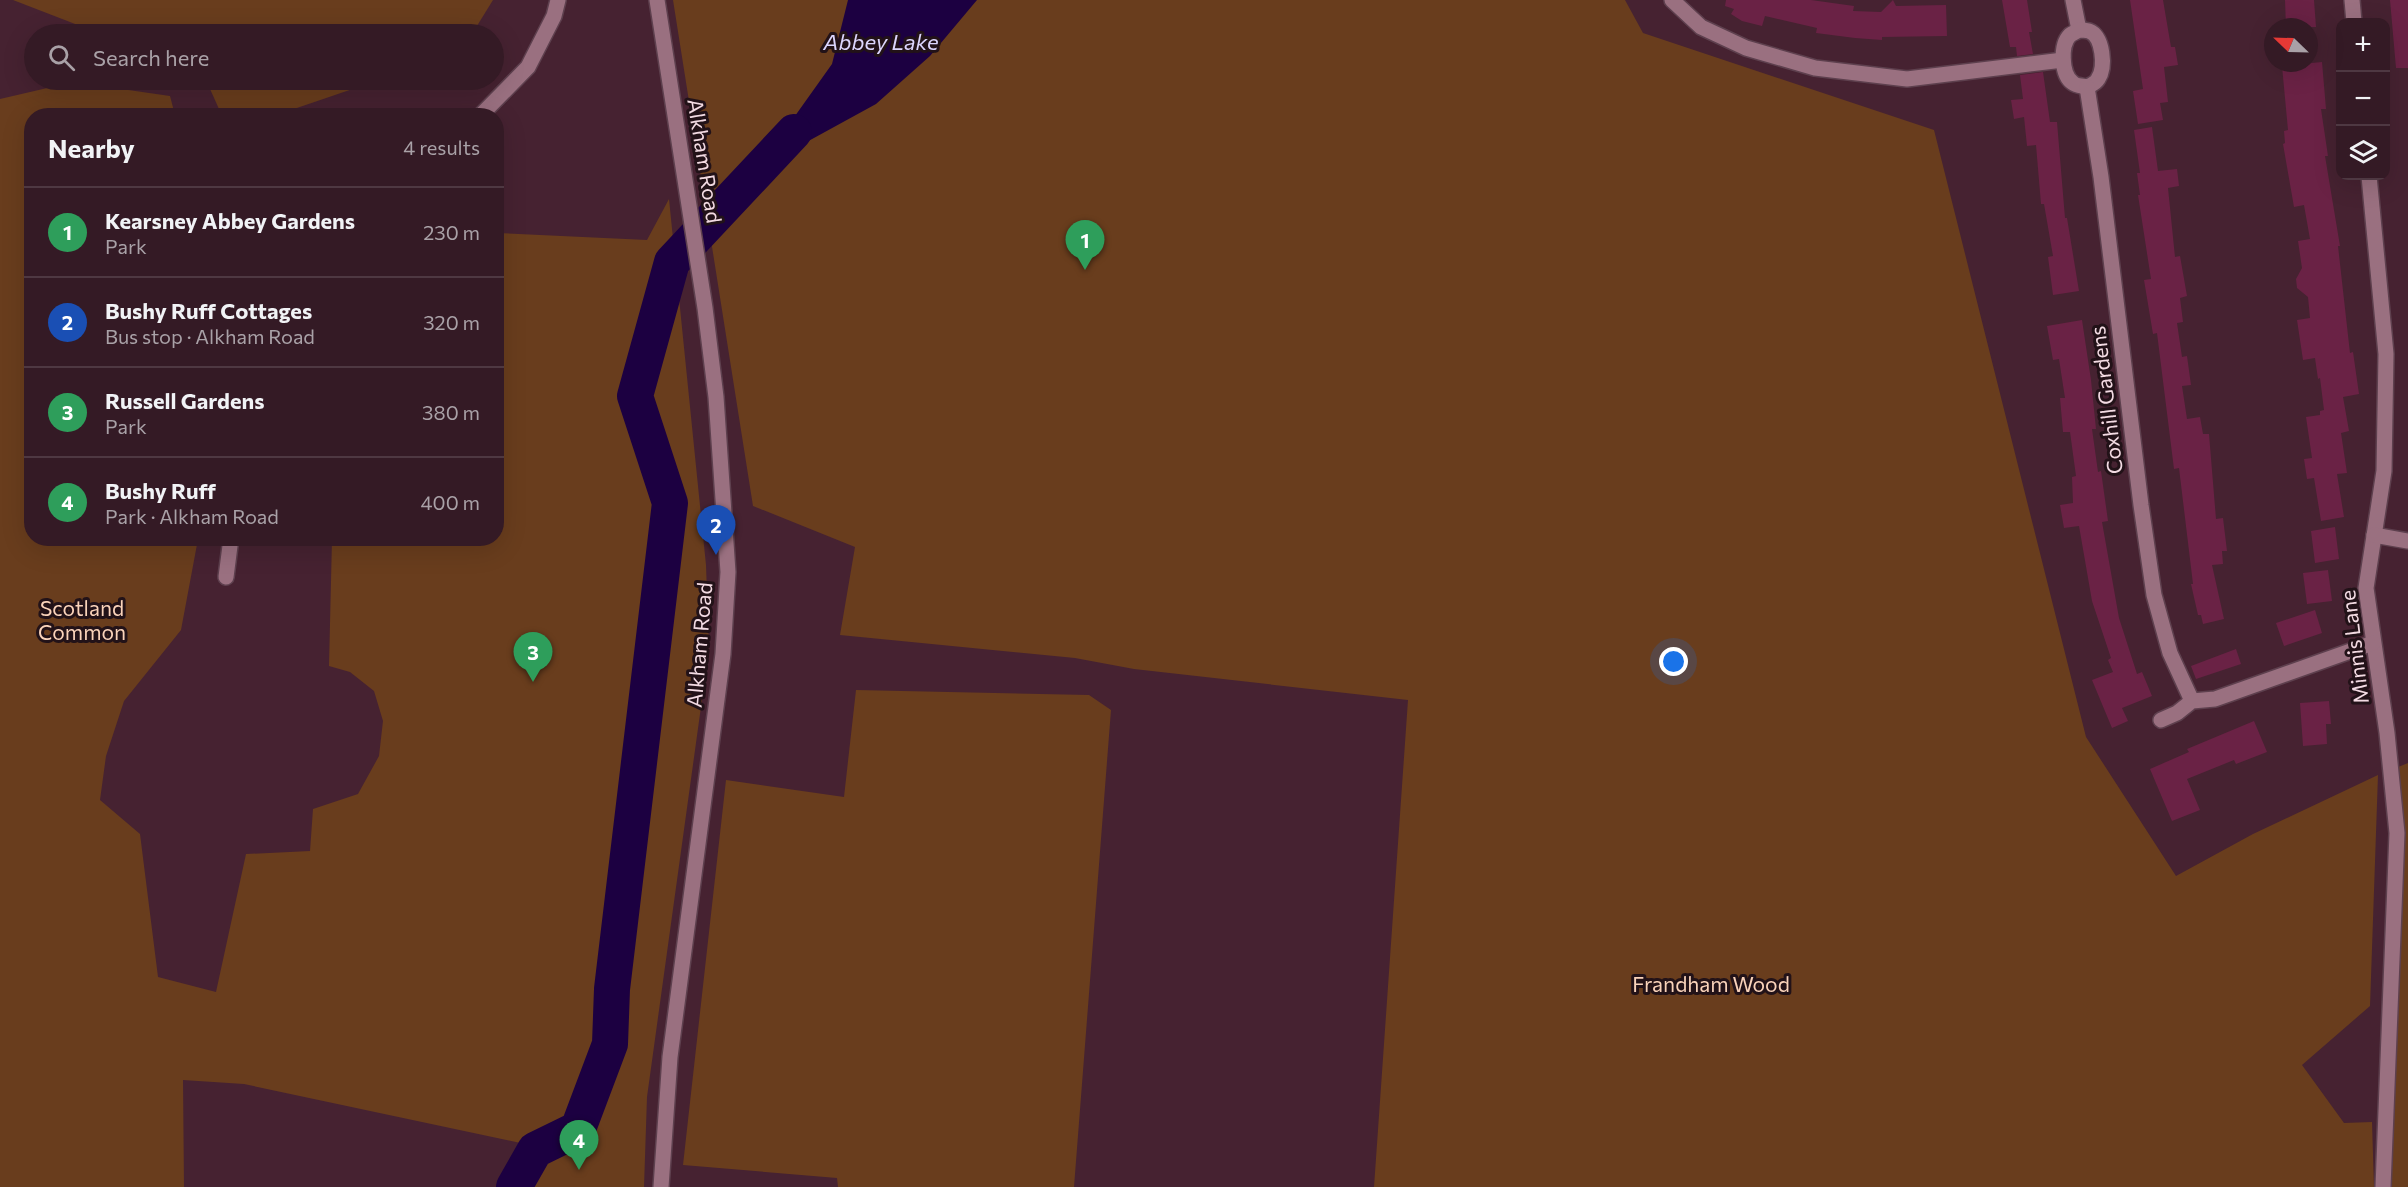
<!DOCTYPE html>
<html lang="en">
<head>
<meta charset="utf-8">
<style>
	:root { --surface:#341a25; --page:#3c232d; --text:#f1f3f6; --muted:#a9a1a7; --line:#4e3842; --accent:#bca0f2 }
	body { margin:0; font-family:Commissioner,sans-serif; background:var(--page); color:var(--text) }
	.controls { position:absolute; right:18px; top:18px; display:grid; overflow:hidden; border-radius:12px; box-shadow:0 6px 24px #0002 }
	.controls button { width:54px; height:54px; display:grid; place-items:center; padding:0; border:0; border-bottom:2px solid var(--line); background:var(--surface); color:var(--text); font:30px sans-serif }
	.compass { position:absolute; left:2264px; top:18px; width:54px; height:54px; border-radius:50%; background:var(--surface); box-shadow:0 6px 24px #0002; rotate:293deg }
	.you { position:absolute; left:1674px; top:662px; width:21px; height:21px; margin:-15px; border:4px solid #fff; border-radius:50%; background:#1a73e8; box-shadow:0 0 0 9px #1a73e833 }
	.badge { display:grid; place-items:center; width:39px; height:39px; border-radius:50%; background:var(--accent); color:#fff; font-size:20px; font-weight:700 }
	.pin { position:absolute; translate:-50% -50px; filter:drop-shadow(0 2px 3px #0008) }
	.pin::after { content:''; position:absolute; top:32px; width:21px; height:18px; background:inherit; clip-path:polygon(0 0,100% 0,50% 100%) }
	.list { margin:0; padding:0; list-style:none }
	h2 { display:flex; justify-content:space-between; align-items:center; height:78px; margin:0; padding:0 24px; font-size:26px }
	h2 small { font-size:20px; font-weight:400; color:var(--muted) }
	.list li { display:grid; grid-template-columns:39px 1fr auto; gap:18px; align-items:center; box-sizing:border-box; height:90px; padding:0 24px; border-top:2px solid var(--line) }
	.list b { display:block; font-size:22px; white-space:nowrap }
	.list p { margin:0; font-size:20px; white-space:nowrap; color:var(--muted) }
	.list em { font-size:20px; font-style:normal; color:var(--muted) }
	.icon { flex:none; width:33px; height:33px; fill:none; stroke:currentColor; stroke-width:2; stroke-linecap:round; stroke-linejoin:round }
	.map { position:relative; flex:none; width:2408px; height:1187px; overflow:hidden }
	.search { position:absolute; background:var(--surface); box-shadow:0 6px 24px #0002; left:24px; top:24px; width:480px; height:66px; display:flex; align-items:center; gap:15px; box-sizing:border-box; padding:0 21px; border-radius:33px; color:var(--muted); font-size:22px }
	.panel { position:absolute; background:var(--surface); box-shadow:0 6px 24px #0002; left:24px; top:108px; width:480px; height:438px; border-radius:24px }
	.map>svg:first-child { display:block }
</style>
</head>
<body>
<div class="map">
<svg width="2408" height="1187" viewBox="0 0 2408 1187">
	<rect width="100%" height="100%" fill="#462231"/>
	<!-- green -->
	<g fill="#693d1d">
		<path d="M13,0h480l-21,34h-371z"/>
		<path d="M673,0h952l18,33 291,97 152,607 90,139 77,-42 125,-59 -8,231 -68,59 42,58 28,-1 2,65h-1000l34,-487 -274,-31 -59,-11 -235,-23 15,-88 -102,-41z"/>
		<path d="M206,80h173l-91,31 -69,-2z"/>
		<path d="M73,82l97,14 5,19 -143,1v422l166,1 -17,91 -57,71 -18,55 -6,44 40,34 18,143 58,15 30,-138 64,-3 3,-42 45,-15 21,-38 4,-35 -9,-30 -24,-19 -21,-6 3,-127h51l53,4 1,-4 59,-1 1,-305 150,7 22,-41 37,366 3,84 -62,448 -3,90h-140l21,-43 -281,-60 -61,-4 1,107h-184v-1088z"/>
		<path d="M856,690l233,5 22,15 -37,477h-236l-1,-9 -154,-13 43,-385 118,17z"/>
		<path d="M2408,763v424h-25l8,-417z"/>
	</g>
	<!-- water -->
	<path fill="#1c0041" d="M848,0h129l-47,56 -54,48 -73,40 -13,-21 42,-59z"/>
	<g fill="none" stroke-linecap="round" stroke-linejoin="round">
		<!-- river -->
		<path stroke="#1c0041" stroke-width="36" d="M514,1187l21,-37 43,-21 32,-85 2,-55 58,-486 -35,-107 37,-134 122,-130"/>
	</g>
	<!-- building -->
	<g fill="#6a2245">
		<path d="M1726,0h85l43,6 -1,5 28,1 12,-12 3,6 50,-1 1,31 -65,1v3l-27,-2 -39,-5 1,-5 -52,-12 -3,10 -20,-5 -11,-7 3,-5 -9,-3z"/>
		<path d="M2002,0h25l5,32h-3l4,22 -16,2 -1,-9h-6z"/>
		<path d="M2130,0h33l8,47h4l3,18 -14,2 4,35 -8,1 3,17 -25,4 -5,-33 10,-2z"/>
		<path d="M2285,0h29l2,27h-30z"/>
		<path d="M2390,0h18v68h-12z"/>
		<path d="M2322,62l4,47h-5l7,47h-3l15,90h-2l12,107 3,-1 6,42 -16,3 6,34 -8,2 6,40 -10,1 7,43 -23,4 -7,-43 -7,1 -3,-20 8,-1 -6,-41 14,-2v-4l4,-1 -4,-32 -2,1 -3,-21 -12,2 -6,-40 13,-2 -2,-21 -11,-9 -1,-9 6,-11 -4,-27 12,-2 -6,-34 -10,2 -11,-63 2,-1 -1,-12 4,-1 -6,-64z"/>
		<path d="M2043,72l7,50h7l8,96h2l12,73 -26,4 -5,-38 5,-1 -9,-52h-3l-5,-59 -9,1 -3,-29 -10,2 -3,-19 12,-1 -3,-24z"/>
		<path d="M2152,127l6,44 19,-2 2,17 -11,2 7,69 5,-1 7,40 -7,2 3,24 -6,1 5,34 5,-1 4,29 -9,1 5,33 13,-2 3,17h6l7,85 7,-1 4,33h-5l1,13 -11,1 12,54 -21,5 -2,-9h-3l-7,-31h2l-14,-116 -5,1 -17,-136 -4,1 -9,-54 7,-1 -13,-84h2l-3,-22h3l-6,-43z"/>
		<path d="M2082,320l9,60 5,49h-4l6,43 3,-1 7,50 -6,1 17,96 18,56 5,-2 10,24 -30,12 6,13 -16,7 -20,-48 21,-8 -5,-12 3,-2 -19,-57 -13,-75 -15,2 -4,-23 13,-2 -1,-26 4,-1 -6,-44h-7l-3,-34h5l-6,-39 -6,1 -6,-34z"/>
		<path d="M2335,527l4,32 -24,4 -4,-32z"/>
		<path d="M2328,570l4,31 -25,3 -4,-31z"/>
		<path d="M2315,610l7,23 -38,13 -8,-23z"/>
		<path d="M2236,649l5,15 -45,15 -5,-13z"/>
		<path d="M2329,701l2,23h-5l1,20 -24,2 -3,-43z"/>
		<path d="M2254,721l13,31 -31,12 -2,-4 -47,19 13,31 -28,11 -22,-52 39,-17 -2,-3z"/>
	</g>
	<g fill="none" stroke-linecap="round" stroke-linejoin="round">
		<defs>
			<g id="minor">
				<path d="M657,0l48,308 11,89 12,175 -5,82 -53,403 -9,130"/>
				<path d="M1672,0l29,27 45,21 69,20 92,11 156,-19"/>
				<path d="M2073,0l6,30"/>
				<path d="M2352,0l2,22"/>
				<path d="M2079,30c3,0 6,0 10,1 14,5 17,36 9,48 -2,4 -7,6 -11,8 -4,-1 -11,-1 -14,-4 -12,-8 -13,-38 -3,-48 3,-2 6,-3 9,-5z"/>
				<path d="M2087,87l14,90 40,328 13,90 16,58 22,48"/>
				<path d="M480,116l48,-49 26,-51 4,-16"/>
				<path d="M2369,176l17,178 -2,117 -18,117 21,145 10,100 -14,354"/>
				<path d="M2374,535l34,6"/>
				<path d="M226,577l5,-39"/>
				<path d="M2161,720l16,-7 15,-12 23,-2 158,-56"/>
			</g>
		</defs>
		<!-- minor casing -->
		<use href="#minor" stroke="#5e404e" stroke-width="18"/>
		<!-- minor -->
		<use href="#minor" stroke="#9a7080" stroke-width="15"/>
	</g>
	<g text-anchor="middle" stroke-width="6" stroke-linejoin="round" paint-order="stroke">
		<!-- street labels -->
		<g font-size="21" fill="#f3dbe3" stroke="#221218">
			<text transform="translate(704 161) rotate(81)" y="7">Alkham Road</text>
			<text transform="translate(2107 400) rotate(-97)" y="7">Coxhill Gardens</text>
			<text transform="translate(700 645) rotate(-85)" y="7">Alkham Road</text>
			<text transform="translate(2355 647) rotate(-97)" y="7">Minnis Lane</text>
		</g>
		<!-- park labels -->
		<g font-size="21" fill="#fad3ba" stroke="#221218">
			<text x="82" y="616">Scotland<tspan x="82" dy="24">Common</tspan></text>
			<text x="1711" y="992">Frandham Wood</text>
		</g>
		<!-- water labels -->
		<g font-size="22" font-style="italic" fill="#dcd5fd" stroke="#221218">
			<text x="881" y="50">Abbey Lake</text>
		</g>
	</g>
</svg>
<div class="controls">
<button>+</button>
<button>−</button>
<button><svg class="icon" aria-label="layers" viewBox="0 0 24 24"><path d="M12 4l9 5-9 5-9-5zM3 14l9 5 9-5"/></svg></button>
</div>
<svg class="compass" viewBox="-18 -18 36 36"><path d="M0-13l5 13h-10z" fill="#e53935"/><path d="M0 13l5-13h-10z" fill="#a9a1a7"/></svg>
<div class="you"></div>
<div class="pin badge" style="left:1085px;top:270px;background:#2e9e5b">1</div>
<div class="pin badge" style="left:716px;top:555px;background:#1a4fb4">2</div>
<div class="pin badge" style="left:533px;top:682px;background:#2e9e5b">3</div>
<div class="pin badge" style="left:579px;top:1170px;background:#2e9e5b">4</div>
<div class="search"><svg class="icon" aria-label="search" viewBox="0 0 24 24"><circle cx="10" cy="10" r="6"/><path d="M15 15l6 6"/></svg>Search here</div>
<section class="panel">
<h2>Nearby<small>4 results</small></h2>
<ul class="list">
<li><span class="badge" style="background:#2e9e5b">1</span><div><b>Kearsney Abbey Gardens</b><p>Park</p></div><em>230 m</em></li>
<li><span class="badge" style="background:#1a4fb4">2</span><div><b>Bushy Ruff Cottages</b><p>Bus stop · Alkham Road</p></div><em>320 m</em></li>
<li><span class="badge" style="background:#2e9e5b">3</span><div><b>Russell Gardens</b><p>Park</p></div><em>380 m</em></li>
<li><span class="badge" style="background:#2e9e5b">4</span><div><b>Bushy Ruff</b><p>Park · Alkham Road</p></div><em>400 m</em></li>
</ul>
</section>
</div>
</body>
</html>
